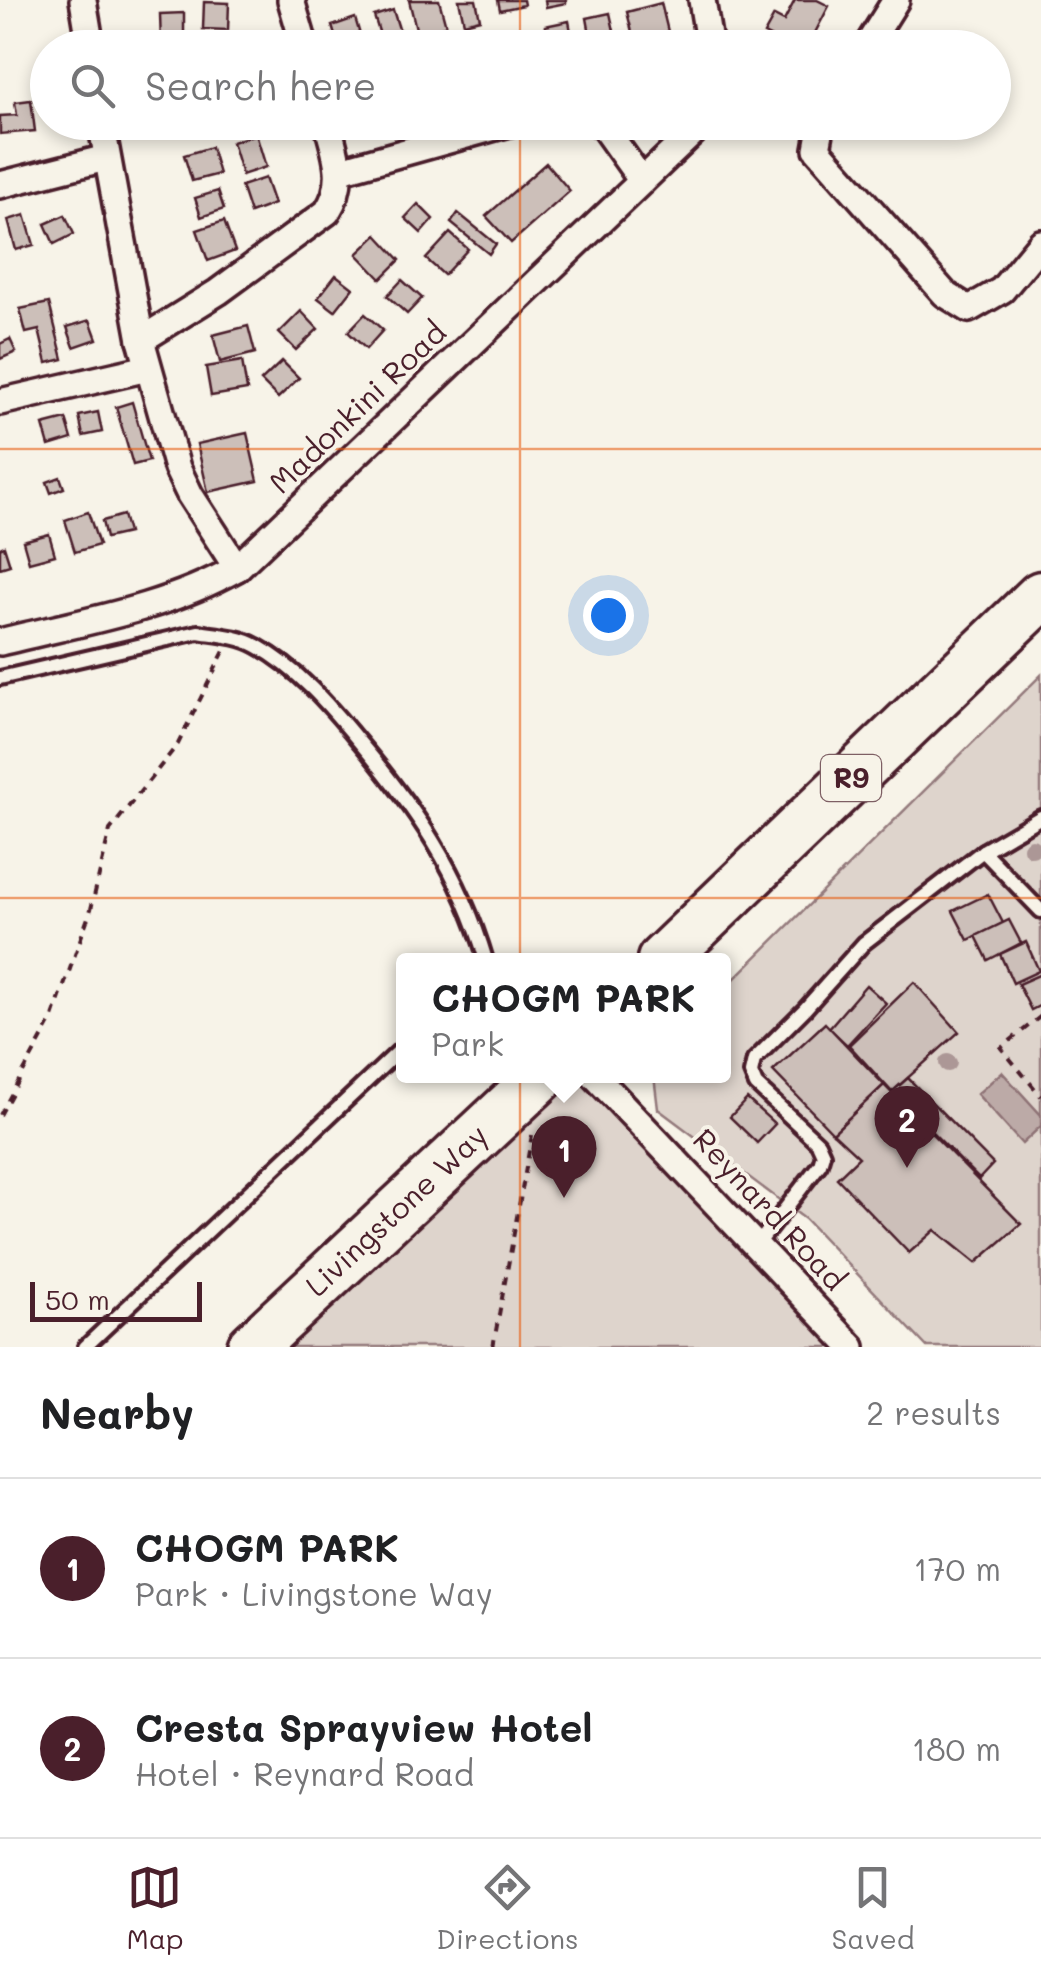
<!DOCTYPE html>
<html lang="en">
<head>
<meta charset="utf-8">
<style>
	:root { --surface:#fff; --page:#f6f6f6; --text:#202124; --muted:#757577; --line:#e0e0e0; --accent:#4a1f2b }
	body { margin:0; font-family:Mali,sans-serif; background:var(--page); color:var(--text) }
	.scale { position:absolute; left:30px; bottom:25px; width:172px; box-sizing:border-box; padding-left:10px; border:5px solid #4a1f2b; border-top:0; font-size:28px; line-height:35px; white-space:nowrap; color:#4a1f2b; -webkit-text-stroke:8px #f7f3e8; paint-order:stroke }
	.you { position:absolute; left:608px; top:615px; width:35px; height:35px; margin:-25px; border:8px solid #fff; border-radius:50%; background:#1a73e8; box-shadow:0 0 0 15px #1a73e833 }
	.badge { display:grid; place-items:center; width:65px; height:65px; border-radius:50%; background:var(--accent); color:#fff; font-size:32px; font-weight:700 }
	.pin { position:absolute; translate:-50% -82px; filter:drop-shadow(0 2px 5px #0008) }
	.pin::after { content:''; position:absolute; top:52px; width:35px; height:30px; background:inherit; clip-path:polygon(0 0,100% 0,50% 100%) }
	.popup { position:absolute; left:396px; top:953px; width:335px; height:130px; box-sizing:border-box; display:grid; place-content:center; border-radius:10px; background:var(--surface); filter:drop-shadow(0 2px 8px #0005); font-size:32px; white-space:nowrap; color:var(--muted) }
	.popup b { font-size:38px; color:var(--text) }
	.popup::after { content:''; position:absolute; left:50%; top:100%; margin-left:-20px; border:20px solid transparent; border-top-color:var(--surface) }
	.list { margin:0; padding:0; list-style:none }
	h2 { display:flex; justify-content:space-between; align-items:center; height:130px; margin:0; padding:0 40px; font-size:42px }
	h2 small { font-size:32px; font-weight:400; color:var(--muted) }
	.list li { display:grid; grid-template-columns:65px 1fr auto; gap:30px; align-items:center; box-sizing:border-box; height:180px; padding:0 40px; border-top:2px solid var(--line) }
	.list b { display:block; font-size:38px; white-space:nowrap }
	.list p { margin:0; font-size:32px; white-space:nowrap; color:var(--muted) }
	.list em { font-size:32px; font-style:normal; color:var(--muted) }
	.icon { flex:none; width:55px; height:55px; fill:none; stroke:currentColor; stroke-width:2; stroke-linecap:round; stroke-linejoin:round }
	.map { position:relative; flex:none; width:1041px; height:1347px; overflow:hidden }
	.search { position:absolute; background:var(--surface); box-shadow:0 5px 15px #0003; left:30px; right:30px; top:30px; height:110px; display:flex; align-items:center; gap:25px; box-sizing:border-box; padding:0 35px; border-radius:55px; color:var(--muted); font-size:38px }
	.sheet { height:490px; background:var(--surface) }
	nav { display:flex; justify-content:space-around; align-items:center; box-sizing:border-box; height:140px; border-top:2px solid var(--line); background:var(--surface); font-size:28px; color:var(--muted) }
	nav a { display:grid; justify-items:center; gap:5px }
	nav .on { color:var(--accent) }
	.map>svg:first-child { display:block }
</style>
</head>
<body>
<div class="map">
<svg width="1041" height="1347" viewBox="0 0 1041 1347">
	<rect width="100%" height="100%" fill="#f7f3e8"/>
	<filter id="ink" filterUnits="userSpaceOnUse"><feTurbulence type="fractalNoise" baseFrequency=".01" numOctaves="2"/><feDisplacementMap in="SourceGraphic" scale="20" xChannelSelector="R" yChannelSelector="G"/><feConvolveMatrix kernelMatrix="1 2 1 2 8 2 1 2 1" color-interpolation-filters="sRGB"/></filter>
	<g filter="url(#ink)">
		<!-- green -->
		<g fill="#ded4cc" stroke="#947a7c" stroke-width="2.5">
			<path d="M1041,675v672h-114l-122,-128 -147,-110 -4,-33h70v-87z"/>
			<path d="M543,1076h52l258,271h-590z"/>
		</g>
		<!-- water -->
		<path fill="#bcaaa7" stroke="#8e7275" stroke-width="2.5" d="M1002,1072l39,43v11l-19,18 -45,-50z"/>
		<!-- building -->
		<g fill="#ccbfb9" stroke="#4a1f2b" stroke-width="2.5">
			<path d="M409,0h30l7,26 -29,7z"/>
			<path d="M459,0h17l4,19 -16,4z"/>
			<path d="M498,0h25l1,5 -24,5z"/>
			<path d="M545,0h21v3l-20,4z"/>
			<path d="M795,0h22l12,6 -22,42h-34l1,-9 -10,-5 10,-18 10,5z"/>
			<path d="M204,2l25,1 -1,27 -25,-1z"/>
			<path d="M661,3l11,45h-36l-9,-36z"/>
			<path d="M393,10l7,22 -19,6 -7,-22z"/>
			<path d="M184,13v31l-23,1 -1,-31z"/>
			<path d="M610,13l6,27 -24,5 -5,-27z"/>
			<path d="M355,18l6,20 -23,7 -6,-19z"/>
			<path d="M569,21l5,27h-25l-4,-22z"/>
			<path d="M527,29l5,19h-25l-3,-13z"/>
			<path d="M488,41l1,7h-23v-3z"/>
			<path d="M31,100l4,31 -35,3v-18l17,-1 -2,-13z"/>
			<path d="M182,122h24l1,6 -22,6z"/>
			<path d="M256,134l10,33 -24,8 -10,-33z"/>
			<path d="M211,147l8,27 -27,7 -8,-26z"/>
			<path d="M546,163l24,28 -59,52 -25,-27z"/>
			<path d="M265,178l9,26 -24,9 -9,-27z"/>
			<path d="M218,191l6,18 -23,8 -6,-19z"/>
			<path d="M418,204l15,15 -12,14 -16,-15z"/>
			<path d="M458,213l38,31 -7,10 -38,-31z"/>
			<path d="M25,215l9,30 -18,5 -8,-30z"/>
			<path d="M65,215l9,19 -20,10 -9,-20z"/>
			<path d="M224,221l11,30 -27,10 -11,-31z"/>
			<path d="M450,233l18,16 -24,26 -18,-16z"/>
			<path d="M377,235l23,25 -19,19 -24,-25z"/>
			<path d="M336,275l17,13 -18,23 -17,-13z"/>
			<path d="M402,280l20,18 -15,16 -20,-18z"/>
			<path d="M49,303l14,56 -16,4 -8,-33 -13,3 -6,-24z"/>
			<path d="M301,311l17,18 -22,21 -17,-17z"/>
			<path d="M365,314l18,16 -17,19 -18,-17z"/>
			<path d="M90,320l7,19 -23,8 -7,-20z"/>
			<path d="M248,326l7,27 -35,9 -7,-27z"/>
			<path d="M10,339l6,13 -16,7v-15z"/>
			<path d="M242,361l5,29 -36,6 -5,-29z"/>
			<path d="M282,361l17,17 -21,20 -17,-17z"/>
			<path d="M132,402l17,59 -16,4 -17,-58z"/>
			<path d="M98,412l4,20 -19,4 -4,-20z"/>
			<path d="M66,419l6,20 -23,7 -6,-21z"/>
			<path d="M247,433l11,48 -50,11 -11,-48z"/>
			<path d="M60,477l4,11 -13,5 -4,-11z"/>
			<path d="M88,512l11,33 -24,7 -10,-32z"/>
			<path d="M123,515l5,18 -22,5 -4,-17z"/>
			<path d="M49,534l6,21 -26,7 -6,-21z"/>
			<path d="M4,546l6,19 -10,3v-20z"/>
			<path d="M988,894l15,29 -35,17 -15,-29z"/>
			<path d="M1009,920l12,23 -33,17 -12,-24z"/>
			<path d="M1026,942l13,29 -26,12 -13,-29z"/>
			<path d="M1041,974v31l-10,5 -13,-26z"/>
			<path d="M914,982l45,50 -67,60 -43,-47z"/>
			<path d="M866,985l20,18 -39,42 -18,-17z"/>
			<path d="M825,1023l59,62 -51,48 -60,-62z"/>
			<path d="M908,1078l85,86 -14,15 -87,-87z"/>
			<path d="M884,1085l137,139 -45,39 -41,-33 -26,23 -72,-75 22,-21 -26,-24z"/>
			<path d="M747,1099l28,25 -18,19 -27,-26z"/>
		</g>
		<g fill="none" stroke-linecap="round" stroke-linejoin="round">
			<defs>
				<g id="lane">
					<path d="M0,678l198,-46c19,3 41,4 59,14 40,22 72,59 100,93 59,70 103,133 129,221"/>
					<path d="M983,851l58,-34"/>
					<path d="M758,1244l62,-80 3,-10 -5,-11 -62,-58 -5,-12 3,-13 51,-51 59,-66 119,-92 58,60"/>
					<path d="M85,1347l319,-301"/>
				</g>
				<g id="street">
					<path d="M83,0l8,48"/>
					<path d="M291,0l14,48"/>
					<path d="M702,0l8,48"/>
					<path d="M866,48l30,-48"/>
					<path d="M101,122l40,218 36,128 13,27 47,73"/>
					<path d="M600,122l42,59"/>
					<path d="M822,122l-5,27 128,145 24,15 33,-19 39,-47"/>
					<path d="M341,170l172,-48"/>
					<path d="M0,185l106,-27"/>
					<path d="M141,340l77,-48 109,-80c20,-31 9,-56 0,-90"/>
					<path d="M0,402l148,-34"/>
					<path d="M0,642c81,-20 165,-33 237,-74l467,-446"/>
					<path d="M595,1076l257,271"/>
				</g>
				<g id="highway">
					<path d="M662,960l379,-364"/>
					<path d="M252,1347l290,-271"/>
				</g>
			</defs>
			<!-- lane casing -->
			<use href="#lane" stroke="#4a1f2b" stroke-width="20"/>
			<!-- street casing -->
			<use href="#street" stroke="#4a1f2b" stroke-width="32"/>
			<!-- highway casing -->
			<use href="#highway" stroke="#4a1f2b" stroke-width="55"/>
			<!-- path -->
			<g stroke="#4a1f2b" stroke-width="4" stroke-dasharray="8 8" stroke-linecap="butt">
				<path d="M1041,1016l-40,32 40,48"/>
				<path d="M0,1115l52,-95 39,-111 19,-79 68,-86 46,-93"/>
				<path d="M493,1347l39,-212"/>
			</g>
			<!-- lane -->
			<use href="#lane" stroke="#f7f3e8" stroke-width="12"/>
			<!-- street -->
			<use href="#street" stroke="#f7f3e8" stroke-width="25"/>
			<!-- highway -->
			<use href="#highway" stroke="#f7f3e8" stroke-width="48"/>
		</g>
		<!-- trees -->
		<g fill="#ac9796">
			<circle cx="1032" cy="848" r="9"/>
			<circle cx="948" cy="1063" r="9"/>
		</g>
	</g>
	<!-- grid -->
	<path fill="none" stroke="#e8590c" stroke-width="2.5" stroke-opacity="0.55" d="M520,0v48M520,122v1225M0,449h1041M0,898h1041"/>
	<g text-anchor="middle" stroke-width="8" stroke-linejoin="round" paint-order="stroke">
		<!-- shield labels -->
		<rect fill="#f7f3e8" stroke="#7e5f64" stroke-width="2.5" x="821" y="755" width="60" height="46" rx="8"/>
		<g font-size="28" font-weight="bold" fill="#4a1f2b">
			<text x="851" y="788">R9</text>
		</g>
		<!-- street labels -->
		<g font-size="30" fill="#4a1f2b" stroke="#f7f3e8">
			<text transform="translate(358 408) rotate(-44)" y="10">Madonkini Road</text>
			<text transform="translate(769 1210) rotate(47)" y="10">Reynard Road</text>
			<text transform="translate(397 1211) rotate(-43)" y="10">Livingstone Way</text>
		</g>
	</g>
</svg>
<div class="scale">50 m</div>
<div class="you"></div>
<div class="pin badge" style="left:564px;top:1198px">1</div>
<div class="popup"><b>CHOGM PARK</b>Park</div>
<div class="pin badge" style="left:907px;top:1168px">2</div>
<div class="search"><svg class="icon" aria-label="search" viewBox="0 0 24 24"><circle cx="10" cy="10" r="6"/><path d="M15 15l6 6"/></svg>Search here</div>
</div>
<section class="sheet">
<h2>Nearby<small>2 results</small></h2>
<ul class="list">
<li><span class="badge">1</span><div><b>CHOGM PARK</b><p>Park · Livingstone Way</p></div><em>170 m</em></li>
<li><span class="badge">2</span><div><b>Cresta Sprayview Hotel</b><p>Hotel · Reynard Road</p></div><em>180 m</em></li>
</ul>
</section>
<nav>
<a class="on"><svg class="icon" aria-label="map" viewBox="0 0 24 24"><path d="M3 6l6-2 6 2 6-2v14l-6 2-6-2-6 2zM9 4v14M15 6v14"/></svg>Map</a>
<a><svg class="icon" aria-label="directions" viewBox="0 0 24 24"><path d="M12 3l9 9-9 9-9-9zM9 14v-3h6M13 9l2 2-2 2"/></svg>Directions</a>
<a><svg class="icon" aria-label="saved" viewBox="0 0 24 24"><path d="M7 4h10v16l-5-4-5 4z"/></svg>Saved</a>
</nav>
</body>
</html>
